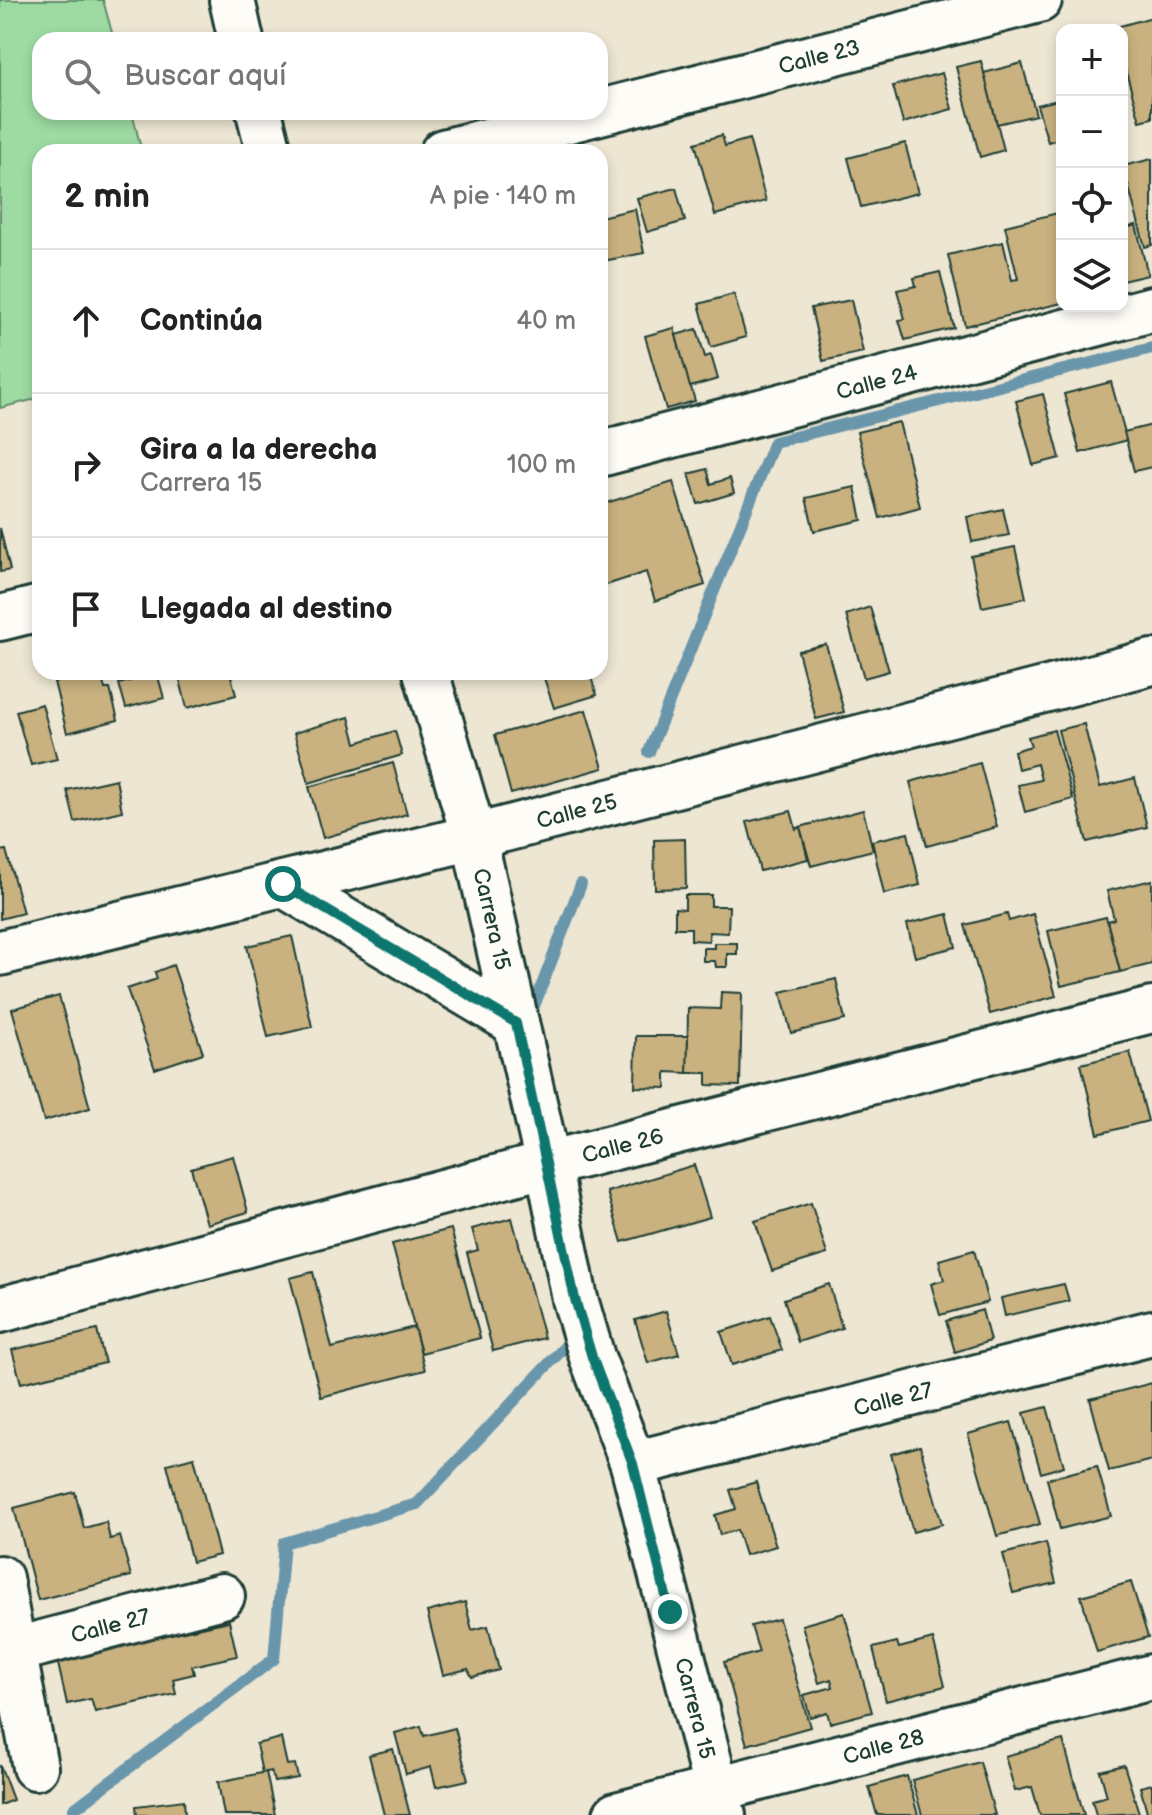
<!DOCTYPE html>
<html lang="es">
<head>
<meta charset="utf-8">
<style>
	:root { --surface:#fff; --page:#f2f2f2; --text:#222; --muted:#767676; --line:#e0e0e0 }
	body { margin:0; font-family:"Balsamiq Sans",sans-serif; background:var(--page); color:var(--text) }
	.controls { position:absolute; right:24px; top:24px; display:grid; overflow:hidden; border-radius:16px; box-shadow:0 4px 12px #0003 }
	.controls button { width:72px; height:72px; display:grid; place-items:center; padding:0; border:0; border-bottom:2px solid var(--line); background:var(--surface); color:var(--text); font:40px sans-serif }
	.stop { position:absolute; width:24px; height:24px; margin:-18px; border:6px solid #0f766e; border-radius:50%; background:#fff }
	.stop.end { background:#0f766e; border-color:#fff; box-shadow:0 2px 8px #0008 }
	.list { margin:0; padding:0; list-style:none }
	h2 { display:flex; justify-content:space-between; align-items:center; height:104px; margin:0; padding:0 32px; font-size:34px }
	h2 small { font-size:26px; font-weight:400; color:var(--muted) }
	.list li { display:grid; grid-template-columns:52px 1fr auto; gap:24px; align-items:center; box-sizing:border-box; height:144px; padding:0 32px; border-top:2px solid var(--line) }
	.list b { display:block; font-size:30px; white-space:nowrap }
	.list p { margin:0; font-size:26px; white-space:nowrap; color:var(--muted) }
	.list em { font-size:26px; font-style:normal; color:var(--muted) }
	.icon { flex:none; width:44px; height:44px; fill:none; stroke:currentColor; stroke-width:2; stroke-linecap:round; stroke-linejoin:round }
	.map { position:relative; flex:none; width:1152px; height:1815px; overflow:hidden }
	.search { position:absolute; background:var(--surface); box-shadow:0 4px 12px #0003; left:32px; top:32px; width:576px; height:88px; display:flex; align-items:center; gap:20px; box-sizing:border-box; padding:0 28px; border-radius:24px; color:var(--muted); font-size:30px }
	.panel { position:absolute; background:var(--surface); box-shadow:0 4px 12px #0003; left:32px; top:144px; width:576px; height:536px; border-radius:24px }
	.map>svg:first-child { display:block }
</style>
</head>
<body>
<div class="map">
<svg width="1152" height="1815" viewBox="0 0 1152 1815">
	<rect width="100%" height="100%" fill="#ede6d3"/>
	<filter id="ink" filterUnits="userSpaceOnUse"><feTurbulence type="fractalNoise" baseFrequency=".0125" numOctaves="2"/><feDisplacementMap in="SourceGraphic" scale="16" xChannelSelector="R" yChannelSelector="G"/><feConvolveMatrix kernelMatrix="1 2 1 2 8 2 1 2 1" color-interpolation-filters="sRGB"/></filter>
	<g filter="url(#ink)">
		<!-- green -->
		<path fill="#9ddba3" stroke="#5e8c6c" stroke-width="2" d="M0,0h103l11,40h-74v72h92l10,40h-102v246l-40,10z"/>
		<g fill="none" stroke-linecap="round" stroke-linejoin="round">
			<!-- stream -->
			<g stroke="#6b96ab" stroke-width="12">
				<path d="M649,752l125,-310 378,-94"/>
				<path d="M529,1019l52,-135"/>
				<path d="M74,1809l200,-150 10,-116 133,-39 158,-168"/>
			</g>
		</g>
		<!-- building -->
		<g fill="#c9b180" stroke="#1f3d34" stroke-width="2">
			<path d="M1152,17v101l-12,3 -18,-63v-28l-9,-2z"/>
			<path d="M981,61l23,89 -24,7 -24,-90z"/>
			<path d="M1022,63l14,52 -39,9 -13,-51z"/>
			<path d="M942,73l10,36 -49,14 -10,-37z"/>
			<path d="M1062,99v39l-14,4 -11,-37z"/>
			<path d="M722,135l3,11 24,-7 17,62 -51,14 -20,-72z"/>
			<path d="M905,143l13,50 -57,14 -13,-49z"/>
			<path d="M1152,159v86l-7,2 -22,-81z"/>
			<path d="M676,188l9,33 -38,11 -10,-34z"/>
			<path d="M635,209l9,44 -41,8 -3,-16v-28z"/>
			<path d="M1062,212v91l-97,23 -17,-71 55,-13 9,38 6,-1 -13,-53z"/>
			<path d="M1136,225l12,50 -26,6v-52z"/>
			<path d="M940,272l14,56 -49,12 -6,-20 6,-1 -8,-29 19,-4 -2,-8z"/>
			<path d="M734,294l12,43 -35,10 -12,-43z"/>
			<path d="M851,300l12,52 -40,9 -12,-53z"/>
			<path d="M674,328l21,73 -29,8 -21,-73z"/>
			<path d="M697,329l8,28 6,-2 7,24 -28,8 -14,-52z"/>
			<path d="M1111,382l16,58 -47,13 -16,-59z"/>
			<path d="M1043,394l17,64 -27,7 -17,-64z"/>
			<path d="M899,422l21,85 -40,11 -23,-86z"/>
			<path d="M1152,425v42l-18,4 -10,-39z"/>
			<path d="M707,469l4,15 19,-6 4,15 -36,11 -9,-30z"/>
			<path d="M673,482l32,103 -50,16 -9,-29 -46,15v-82z"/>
			<path d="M855,487l7,33 -48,11 -8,-33z"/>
			<path d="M1003,509l6,26 -37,7 -5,-25z"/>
			<path d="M0,528l10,42 -10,2z"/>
			<path d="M1015,547l11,51 -44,9 -11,-51z"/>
			<path d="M870,607l19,64 -25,7 -18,-63z"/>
			<path d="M826,644l18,68 -28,7 -18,-68z"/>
			<path d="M82,672h18l5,17h5l8,31 -51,13 -13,-51 29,-7z"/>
			<path d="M178,672h52l6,23 -49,13z"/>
			<path d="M542,672h47l8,23 -43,13z"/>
			<path d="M157,673l7,25 -38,10 -7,-24z"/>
			<path d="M42,704l15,55 -26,6 -15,-54z"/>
			<path d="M586,710l17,58 -92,26 -16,-59z"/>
			<path d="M349,717l7,26 39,-12 7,24 -93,28 -15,-50z"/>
			<path d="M1084,724l16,63 35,-9 12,49 -60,15 -29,-112z"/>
			<path d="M1054,730l19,69 -48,13 -7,-27 23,-5 -4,-16 -19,5 -4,-18 17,-5 -3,-9z"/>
			<path d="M393,763l14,51 -84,24 -14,-51z"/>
			<path d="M980,763l17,64 -70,19 -17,-64z"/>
			<path d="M116,779l6,32 -47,11 -8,-32z"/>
			<path d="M863,810l10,40 -62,16 -11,-39z"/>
			<path d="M791,811l5,18 4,-2 8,32 -48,12 -13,-49z"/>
			<path d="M908,833l12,52 -36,9 -12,-53z"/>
			<path d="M685,839l1,49 -31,1 -1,-49z"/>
			<path d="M6,850l17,63 -23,6v-68z"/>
			<path d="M1152,880v84l-32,8 -13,-51 7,-2 -7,-28z"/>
			<path d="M685,895h26v11h18l-1,27 -19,-1v9l-18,-1v-12h-16v-20l10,1z"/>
			<path d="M948,914l8,33 -41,10 -8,-33z"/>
			<path d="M1007,914l2,7 24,-7 23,82 -66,18 -25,-89z"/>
			<path d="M1106,917l14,55 -59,14 -13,-55z"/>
			<path d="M292,936l20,91 -44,10 -21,-91z"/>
			<path d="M714,943h23v11h-10v13h-11l-1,-6h-12v-13h11z"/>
			<path d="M173,965l30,88 -48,16 -28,-80 30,-10 -2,-7z"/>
			<path d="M836,979l9,41 -54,13 -10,-41z"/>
			<path d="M721,992l21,1 -2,93 -33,-1v-12h-20l1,-65 32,1z"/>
			<path d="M59,996l31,112 -46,13 -32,-112z"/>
			<path d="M636,1036h52l-1,37 -21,-1v16l-31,-1z"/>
			<path d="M1130,1052l18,69 -50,13 -17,-70z"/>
			<path d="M233,1156l15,56 -41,12 -16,-56z"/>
			<path d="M694,1165l16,52 -88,25 -15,-50z"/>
			<path d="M811,1203l16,51 -55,17 -17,-50z"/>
			<path d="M512,1218l32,120 -51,13 -26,-98 11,-3 -6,-21z"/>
			<path d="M451,1229l29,109 -59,15 -29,-109z"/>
			<path d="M974,1250l14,52 -48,13 -9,-31 13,-4 -5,-20z"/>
			<path d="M313,1272l19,76 82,-21 11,43 -104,27 -31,-119z"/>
			<path d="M829,1284l13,44 -44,14 -14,-43z"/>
			<path d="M1064,1284l5,17 -64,15 -4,-18z"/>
			<path d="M982,1310l8,31 -35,11 -9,-31z"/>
			<path d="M666,1311l13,43 -31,9 -13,-43z"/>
			<path d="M770,1316l12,34 -50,15 -11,-33z"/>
			<path d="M97,1330l8,33 -84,20 -9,-33z"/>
			<path d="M1152,1383v77l-43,11 -19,-72z"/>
			<path d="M1047,1407l17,59 -23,7 -17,-60z"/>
			<path d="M1011,1422l29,102 -43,12 -29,-102z"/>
			<path d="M920,1446l22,78 -29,8 -22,-78z"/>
			<path d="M194,1457l25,98 -27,7 -25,-98z"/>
			<path d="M1097,1466l14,50 -51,13 -13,-50z"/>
			<path d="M756,1482l20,64 -31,9 -8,-25 -17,5 -5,-20 21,-6 -6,-19z"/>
			<path d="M75,1492l9,36 22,-6 4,17 10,-3 11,40 -93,24 -24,-92z"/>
			<path d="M1046,1543l10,40 -43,10 -10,-39z"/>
			<path d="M1131,1582l17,55 -51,15 -16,-56z"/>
			<path d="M465,1602l7,28 16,-4 11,44 -27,7 -4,-8 -25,6 -16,-63z"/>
			<path d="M844,1613l28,99 -42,11 -3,-11 -17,5 -6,-22 29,-8 -2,-8 -12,4 -17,-58z"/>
			<path d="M779,1619l31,108 -63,18 -23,-83 35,-10 -8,-26z"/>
			<path d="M229,1621l8,35 -45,10 2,8 -21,5 3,15 -81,18 -4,-13 -24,5 -10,-45z"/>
			<path d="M933,1639l12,47 -59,15 -13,-53 24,-6 2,6z"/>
			<path d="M421,1726l3,10 31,-8 13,52 -32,7 -5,-20 -25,7 -11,-41z"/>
			<path d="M281,1738l6,27 8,-1 3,14 -24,4 -3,-11 -9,2 -6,-29z"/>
			<path d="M1063,1740l21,75h-44l-8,-28 -17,4 -10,-35z"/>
			<path d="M393,1749l17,66h-26l-15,-60z"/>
			<path d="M980,1762l15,53h-73l-10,-35z"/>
			<path d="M0,1765l13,35 -13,5z"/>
			<path d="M1124,1765l15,48 -43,2 -4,-15 15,-4 -7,-25z"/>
			<path d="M266,1772l9,43h-51l-6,-33z"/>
			<path d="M907,1776l11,39h-41l-8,-28z"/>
			<path d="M1152,1784v31h-4l-8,-28z"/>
			<path d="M184,1800l1,15h-48l-1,-9z"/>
		</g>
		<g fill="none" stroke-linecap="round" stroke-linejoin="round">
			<defs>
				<g id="minor">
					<path d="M232,0l9,40"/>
					<path d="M259,112l10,40"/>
					<path id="s1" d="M443,152l596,-152"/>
					<path id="s2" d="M600,454l552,-145"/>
					<path d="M0,618l40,-10"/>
					<path id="s3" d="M426,672l48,165 74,327 27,135 17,58 41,107 90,351"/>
					<path d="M283,884l233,139"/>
					<path id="s4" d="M0,953l474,-116 678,-175"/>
					<path id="s5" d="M0,1310l548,-146 604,-154"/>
					<path id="s6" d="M633,1464l519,-131"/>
					<path d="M0,1578l35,189"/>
					<path id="s7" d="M0,1654l222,-58"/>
					<path id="s8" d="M616,1815l536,-138"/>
				</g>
			</defs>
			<!-- minor casing -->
			<use href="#minor" stroke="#1f3d34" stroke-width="50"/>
			<!-- minor -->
			<use href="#minor" stroke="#fdfcf7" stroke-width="44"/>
		</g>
	</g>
	<g fill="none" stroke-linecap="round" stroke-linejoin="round" filter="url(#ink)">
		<!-- route -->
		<path stroke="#0f766e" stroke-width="10" d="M283,884l233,139 59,276 17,58 41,107 37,148"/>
	</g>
	<g text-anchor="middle" stroke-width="6" stroke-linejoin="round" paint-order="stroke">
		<!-- street labels -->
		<g font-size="22" fill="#1f3d34" stroke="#fdfcf7">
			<text dy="8" stroke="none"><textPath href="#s1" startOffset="388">Calle 23</textPath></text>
			<text dy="8" stroke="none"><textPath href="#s2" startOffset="286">Calle 24</textPath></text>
			<text dy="8" stroke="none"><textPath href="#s4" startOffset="594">Calle 25</textPath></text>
			<text dy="8" stroke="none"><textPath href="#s3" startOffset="256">Carrera 15</textPath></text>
			<text dy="8" stroke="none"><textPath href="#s5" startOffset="644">Calle 26</textPath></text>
			<text dy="8" stroke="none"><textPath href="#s6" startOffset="268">Calle 27</textPath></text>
			<text dy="8" stroke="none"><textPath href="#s7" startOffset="114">Calle 27</textPath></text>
			<text dy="8" stroke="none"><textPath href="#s3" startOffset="1072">Carrera 15</textPath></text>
			<text dy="8" stroke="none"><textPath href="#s8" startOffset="276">Calle 28</textPath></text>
		</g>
	</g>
</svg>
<div class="controls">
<button>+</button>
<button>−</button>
<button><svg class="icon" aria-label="locate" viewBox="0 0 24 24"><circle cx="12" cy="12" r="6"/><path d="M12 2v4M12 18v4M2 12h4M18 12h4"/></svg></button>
<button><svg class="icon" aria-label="layers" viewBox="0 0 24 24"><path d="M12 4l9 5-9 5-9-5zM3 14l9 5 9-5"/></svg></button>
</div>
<div class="stop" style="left:283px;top:884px"></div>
<div class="stop end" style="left:670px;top:1612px"></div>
<div class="search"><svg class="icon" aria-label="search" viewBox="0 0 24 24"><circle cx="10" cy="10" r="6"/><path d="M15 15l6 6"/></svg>Buscar aquí</div>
<section class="panel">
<h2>2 min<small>A pie · 140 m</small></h2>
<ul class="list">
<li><svg class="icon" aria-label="ahead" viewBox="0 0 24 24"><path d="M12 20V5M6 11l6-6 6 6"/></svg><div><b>Continúa</b></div><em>40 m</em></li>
<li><svg class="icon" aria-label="right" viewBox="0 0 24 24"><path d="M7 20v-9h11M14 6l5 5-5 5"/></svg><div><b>Gira a la derecha</b><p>Carrera 15</p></div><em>100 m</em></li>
<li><svg class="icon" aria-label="arrive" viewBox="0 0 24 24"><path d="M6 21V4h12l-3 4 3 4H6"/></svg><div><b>Llegada al destino</b></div></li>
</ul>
</section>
</div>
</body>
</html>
